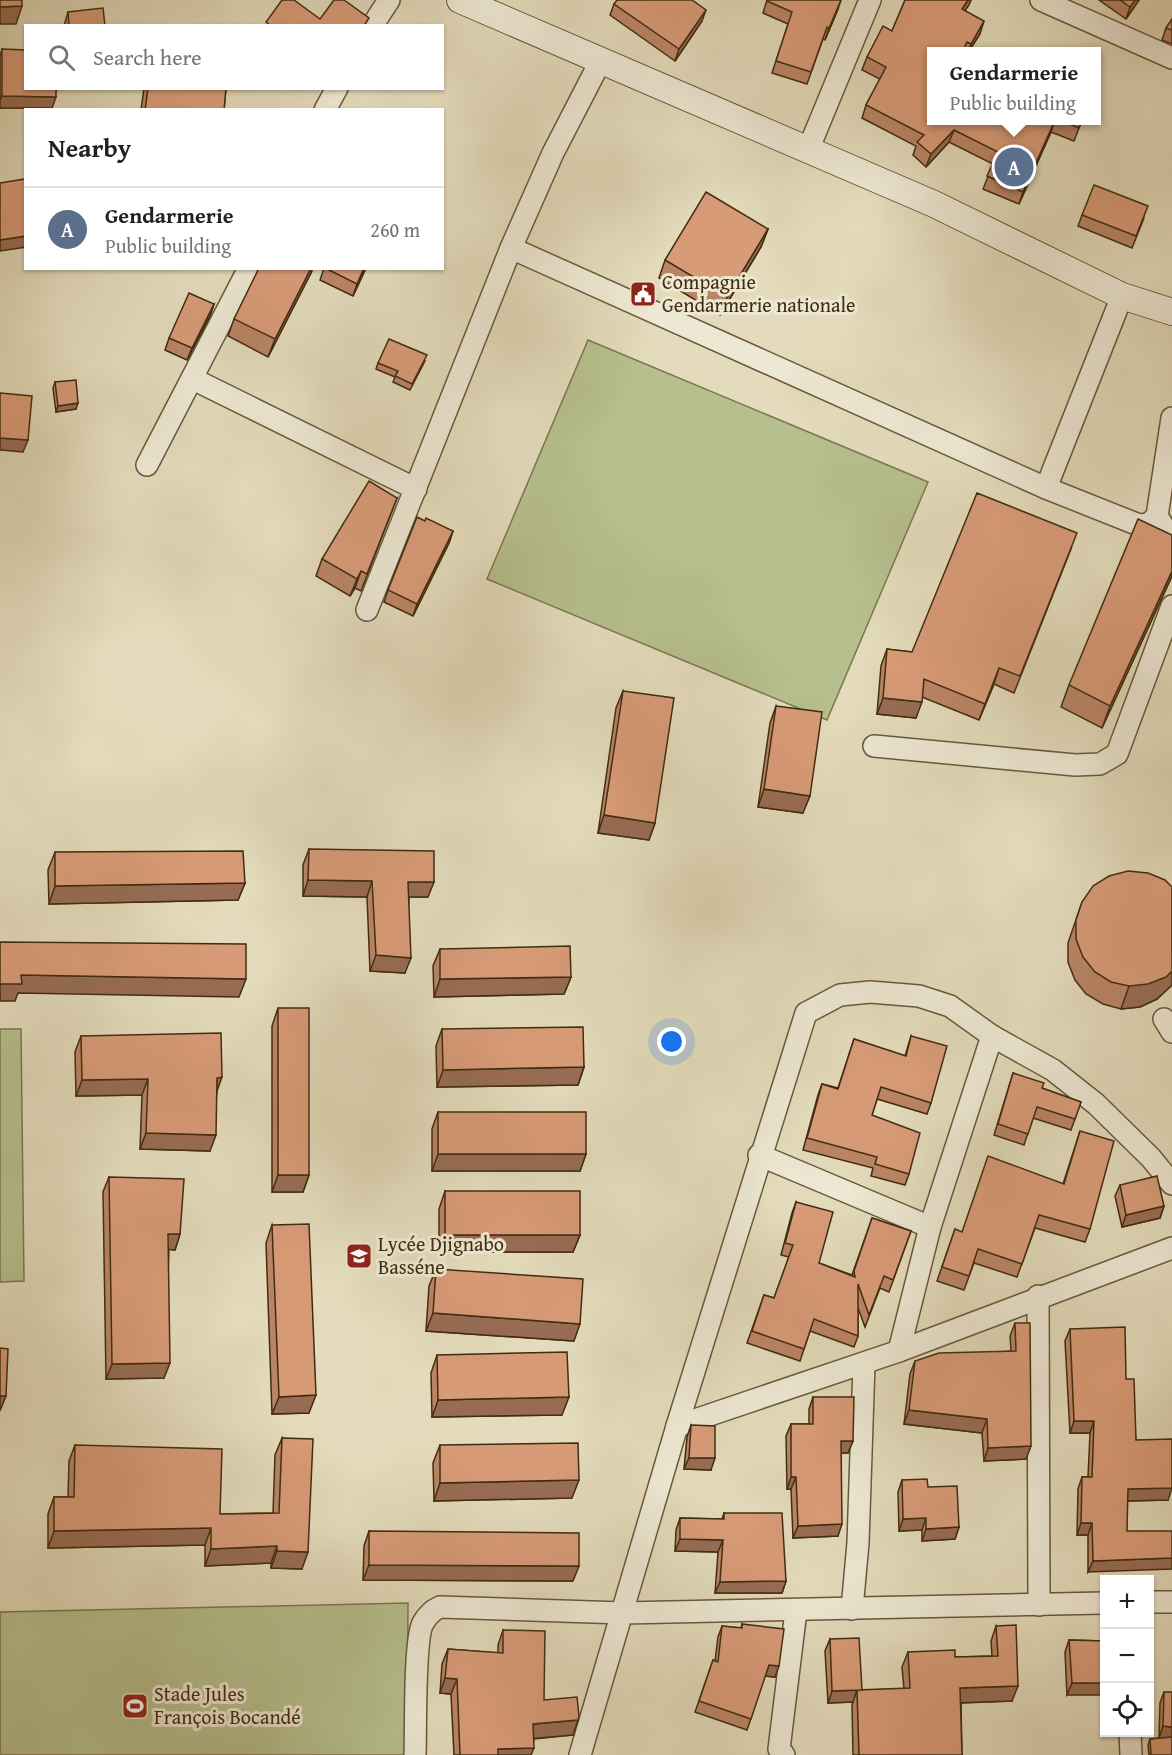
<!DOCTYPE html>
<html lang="en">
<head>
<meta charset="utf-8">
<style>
	:root { --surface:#fff; --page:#f6f6f6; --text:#202124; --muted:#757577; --line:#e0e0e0; --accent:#8f2418 }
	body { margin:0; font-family:"Gentium Book Plus",serif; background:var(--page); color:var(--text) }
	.controls { position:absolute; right:18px; bottom:18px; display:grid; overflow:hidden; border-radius:0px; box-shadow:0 2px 4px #0004 }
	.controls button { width:54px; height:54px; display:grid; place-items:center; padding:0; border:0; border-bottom:2px solid var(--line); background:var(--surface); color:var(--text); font:30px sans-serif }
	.you { position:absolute; left:672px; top:1042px; width:21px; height:21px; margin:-15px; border:4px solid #fff; border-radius:50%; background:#1a73e8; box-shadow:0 0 0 9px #1a73e833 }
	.badge { display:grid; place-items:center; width:39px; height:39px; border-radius:50%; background:var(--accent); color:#fff; font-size:20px; font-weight:700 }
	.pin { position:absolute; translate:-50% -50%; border:3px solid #fff; box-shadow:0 2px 6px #0006 }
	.popup { position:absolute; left:927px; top:47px; width:174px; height:78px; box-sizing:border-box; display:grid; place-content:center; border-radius:0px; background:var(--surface); filter:drop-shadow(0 2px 4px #0005); font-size:20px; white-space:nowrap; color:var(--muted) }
	.popup b { font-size:22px; color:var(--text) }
	.popup::after { content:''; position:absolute; left:50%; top:100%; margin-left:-12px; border:12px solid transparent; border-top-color:var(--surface) }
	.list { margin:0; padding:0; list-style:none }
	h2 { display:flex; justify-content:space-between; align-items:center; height:78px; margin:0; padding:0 24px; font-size:26px }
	h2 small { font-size:20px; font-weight:400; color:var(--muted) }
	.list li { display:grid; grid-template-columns:39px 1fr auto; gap:18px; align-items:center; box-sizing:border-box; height:84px; padding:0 24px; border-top:2px solid var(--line) }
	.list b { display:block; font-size:22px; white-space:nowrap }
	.list p { margin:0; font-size:20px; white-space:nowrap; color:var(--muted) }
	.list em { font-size:20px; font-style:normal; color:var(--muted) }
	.icon { flex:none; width:33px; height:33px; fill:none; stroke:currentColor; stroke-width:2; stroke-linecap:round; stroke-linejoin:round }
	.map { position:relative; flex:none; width:1172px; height:1755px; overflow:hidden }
	.search { position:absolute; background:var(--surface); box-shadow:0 2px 4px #0004; left:24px; top:24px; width:420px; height:66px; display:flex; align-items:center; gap:15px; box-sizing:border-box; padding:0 21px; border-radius:0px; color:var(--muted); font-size:22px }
	.panel { position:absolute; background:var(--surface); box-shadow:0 2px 4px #0004; left:24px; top:108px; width:420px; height:162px; border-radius:0px }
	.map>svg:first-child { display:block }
</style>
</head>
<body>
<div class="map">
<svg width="1172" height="1755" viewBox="0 0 1172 1755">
	<rect width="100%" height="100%" fill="#e3dbbb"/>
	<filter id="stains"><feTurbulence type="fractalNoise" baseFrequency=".00333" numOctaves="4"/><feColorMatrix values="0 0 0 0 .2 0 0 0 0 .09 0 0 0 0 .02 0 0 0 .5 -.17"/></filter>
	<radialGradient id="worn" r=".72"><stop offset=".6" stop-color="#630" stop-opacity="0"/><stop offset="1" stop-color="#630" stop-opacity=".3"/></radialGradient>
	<!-- green -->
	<g fill="#b6bf8e" stroke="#7c764f" stroke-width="1.5">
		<path d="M588,340l340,142 -101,238 -340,-141z"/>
		<path d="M0,1029h21l3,252 -24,1z"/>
		<path d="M408,1603l-1,152h-407v-143z"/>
	</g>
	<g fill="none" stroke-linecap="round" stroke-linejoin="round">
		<defs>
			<g id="minor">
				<path d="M1041,0l131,58"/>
				<path d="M372,26l17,-26"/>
				<path d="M325,110l12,-22"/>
				<path d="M808,150l62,-150"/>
				<path d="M511,248l535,240 93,37 10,-1 8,-8 15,-98"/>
				<path d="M193,379l223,110"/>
				<path d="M147,465l102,-197"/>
				<path d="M1046,488l76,-192"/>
				<path d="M1157,516l15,24"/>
				<path d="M367,610l144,-362 42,-95 47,-91"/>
				<path d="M874,746l201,19 25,-1 17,-10 55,-148"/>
				<path d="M1164,1019l8,13"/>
				<path d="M759,1155l171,72"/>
				<path d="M1038,1296l1,309"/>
				<path d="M899,1351l31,-124 62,-191"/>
				<path d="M677,1426l222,-75 273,-103"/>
				<path d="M1150,1602h22"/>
				<path d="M852,1609l6,-66 6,-179"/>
				<path d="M1130,1732l1,23"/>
				<path d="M415,1755c1,-24 -1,-116 8,-132 4,-7 10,-13 17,-16l183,6 481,-10"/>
				<path d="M580,1755l97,-329 129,-413 34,-18 30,-3 49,4 31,10 42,30 61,34 43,34 55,54 21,26"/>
				<path d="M784,1755l-5,-6 17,-138"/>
			</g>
			<path id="tertiary" d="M460,0l474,204 188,92 50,16"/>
		</defs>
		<!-- minor casing -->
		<use href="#minor" stroke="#6a583b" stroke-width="24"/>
		<!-- tertiary casing -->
		<use href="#tertiary" stroke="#6a583b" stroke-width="28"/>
		<!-- minor -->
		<use href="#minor" stroke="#ede8d3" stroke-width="21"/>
		<!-- tertiary -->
		<use href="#tertiary" stroke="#ede8d3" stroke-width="26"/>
	</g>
	<!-- wall -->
	<g fill="#ba8566" stroke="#412c10" stroke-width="1.5">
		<path d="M767,0l71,9 -13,31 -2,-1 -16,45 -35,-11 16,-49 -25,-11z"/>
		<path d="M905,0h66l-6,10 15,24 -11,17h-37v69h150l-8,21 -23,-9 -32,72 -36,-15 10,-25 -44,-22 -23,25 -13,-12 3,-9 -54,-28 4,-13 14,-26 -18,-9 5,-13 25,-26z"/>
		<path d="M1099,0h40l-13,19z"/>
		<path d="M614,4l88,17 -27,40 -65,-46z"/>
		<path d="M68,12l37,14h-41z"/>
		<path d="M1172,19v25l-10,-4 4,-12z"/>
		<path d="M2,49l54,40 -4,19h-52v-52z"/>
		<path d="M144,88h82l-2,22h-83z"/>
		<path d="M1082,215l62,3 -12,30 -54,-22z"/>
		<path d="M768,229l-7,18 -41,68 -61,-37 6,-18z"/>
		<path d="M324,268h42l-13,28 -33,-16z"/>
		<path d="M311,273l-43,84 -40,-21 6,-17z"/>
		<path d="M214,304l-4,12 -23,44 -22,-10 4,-12z"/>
		<path d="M425,361l-15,29 -17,-8 2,-5 -19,-8 2,-6z"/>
		<path d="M55,382l21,27 -20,3 -3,-24z"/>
		<path d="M397,498l-36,93 -6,-3 -5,8 -34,-20 6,-17z"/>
		<path d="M425,521l28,10 -4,12 -36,73 -29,-14 4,-12z"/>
		<path d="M1071,549l-57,144 -20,-9 -15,36 -57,-23 -6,21 -39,-4 4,-48 6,-17 25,3z"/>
		<path d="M1172,576l-70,152 -41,-21 8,-22z"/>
		<path d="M623,691l32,132 -6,17 -51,-7 18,-125z"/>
		<path d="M776,706l27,107 -45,-6 12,-84z"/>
		<path d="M309,849l119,48h-19l-4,76 -35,-2 -3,-74 -64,-1v-31z"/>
		<path d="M55,852l190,31 -7,17 -189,4 -1,-34z"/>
		<path d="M1082,902l89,84 -14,13 -17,8 -19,2 -18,-5 -17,-10 -11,-14 -7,-18v-19z"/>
		<path d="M440,949l131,28 -7,17 -130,3 -1,-31z"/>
		<path d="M278,1008l31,167 -6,17h-31v-166z"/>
		<path d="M442,1029l142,38 -6,18 -141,2 -1,-41z"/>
		<path d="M81,1036l136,55 -7,60 -70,-2 2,-54 -66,1 -1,-44z"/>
		<path d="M911,1036l20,67 -4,11 -50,-15 -5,16 37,59 -4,11 -34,-9 2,-8 -70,-18 15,-55 4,-11 16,4 16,-49 51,17z"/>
		<path d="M1013,1073l29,15 39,14 -10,28 -38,-12 -9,27 -30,-10z"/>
		<path d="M438,1112l148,42 -6,17h-148v-42z"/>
		<path d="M1080,1131l10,98 -5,13 -50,-14 -18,49 -43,-14 -10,27 -27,-9 18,-52 6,3 102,-48z"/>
		<path d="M109,1177l71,57 -5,16 -6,-1 -5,129 -58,1 -3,-187z"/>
		<path d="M1120,1185l44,21 -4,12 -38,9 -7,-31z"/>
		<path d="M445,1191l135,44 -7,17h-134v-43z"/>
		<path d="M796,1202l23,61 33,12 20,-57 39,13 -22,61 -9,-4 -15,39 -7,-19v28l-4,11 -44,-16 -10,30 -53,-18 17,-48 10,3 15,-41 -8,-2 11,-42z"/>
		<path d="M272,1225l37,188 -37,1 -6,-171z"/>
		<path d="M436,1269l138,72 -148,-10 3,-45z"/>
		<path d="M1015,1323l11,136 -42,2 -2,-28 -78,-9 6,-50 5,-13 96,-10 -1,-15z"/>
		<path d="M1070,1329l56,50 10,61 32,60 -40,1 -40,71v-37h-11l1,-46 4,-12h6l2,-44h-20l-5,-92z"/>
		<path d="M437,1355l125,60 -130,2 -1,-44z"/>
		<path d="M813,1397l40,44 -5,12h-7l-3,83 -45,2 -2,-49h-4l-1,-53 5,-12h18v-15z"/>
		<path d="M691,1425l20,45 -27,-1 3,-32z"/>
		<path d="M282,1438l20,131 -31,-1v-5l-66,3v-21l-157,3v-34l6,-17h14l1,-36 6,-16 145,69 53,-1 2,-58z"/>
		<path d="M440,1445l132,53 -138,3 -1,-38z"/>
		<path d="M902,1480l26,7 31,40 -4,12 -33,2v-11l-23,1 -1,-39z"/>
		<path d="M724,1513l62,68 -4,12h-67l3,-41 -43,-1 1,-21 4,-12 42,1z"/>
		<path d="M369,1531l204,50 -210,-1 1,-34z"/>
		<path d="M742,1624l33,53 -10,-1 -18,54 -52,-18 18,-52 2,1 3,-24 4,-11 19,2z"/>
		<path d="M996,1626l16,75 -51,2 1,52h-109l-1,-50 1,-3 -25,1 -3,-52 5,-12 32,51 42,-1 -2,-22 6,-15 47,5 37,-1 -1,-15z"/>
		<path d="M503,1630l41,70 29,35 -39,4 -3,16h-77l-3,-61 -11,-1 2,-29 6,-15 50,4v-8z"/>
		<path d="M1069,1640l35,1 -37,54 -2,-43z"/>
		<path d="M1164,1692l8,63h-23l-1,-10 2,-6 9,-1 1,-35z"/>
	</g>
	<!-- shaded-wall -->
	<g fill="#976c53" stroke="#412c10" stroke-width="1.5">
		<path d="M841,0l-3,9 -13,31 4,-12z"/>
		<path d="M968,0h3l-2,5 -11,16 4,-12z"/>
		<path d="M1135,0h4l-13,19 4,-12z"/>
		<path d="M22,6l-6,18h-16v-17z"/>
		<path d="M706,10l-4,11 -27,40 4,-12z"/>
		<path d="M984,21l-4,13 -11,17h-1l3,-7z"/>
		<path d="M2,96l54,1 -4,11h-52v-8z"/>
		<path d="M1055,120l-4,12 -32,72 4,-12z"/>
		<path d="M954,130l-5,12 -23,25 5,-13z"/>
		<path d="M768,229l-7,18 -41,68 7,-18z"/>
		<path d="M26,236v11l-26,4v-11z"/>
		<path d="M311,268h2l-2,5 -43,84 7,-18z"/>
		<path d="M364,268h2l-13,28 4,-12z"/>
		<path d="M214,304l-4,12 -23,44 5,-12z"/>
		<path d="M78,403l-2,6 -20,3 2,-6z"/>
		<path d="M0,438l28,2 -5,12 -23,-2z"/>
		<path d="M453,531l-4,12 -36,73 4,-12z"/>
		<path d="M361,571l-6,17 -5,8 7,-17z"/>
		<path d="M1172,571v5l-70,152 8,-22z"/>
		<path d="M999,668l-5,16 -15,36 6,-16z"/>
		<path d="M883,698l39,4 -6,16 -39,-4z"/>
		<path d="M764,789l46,7 -7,17 -45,-6z"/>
		<path d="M604,815l51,8 -6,17 -51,-7z"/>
		<path d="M308,880l64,1 -5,16 -64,-1z"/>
		<path d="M408,882h26l-6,15h-25z"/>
		<path d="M245,883l-7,17 -189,4 6,-18z"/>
		<path d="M376,955l35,3 -6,15 -35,-2z"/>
		<path d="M1172,971v14l-15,14 -17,8 -19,2 8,-23z"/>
		<path d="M21,975l225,4 -7,18 -221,-4 -3,8h-15v-17z"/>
		<path d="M571,977l-7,17 -130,3 6,-18z"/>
		<path d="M584,1067l-6,18 -141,2 6,-17z"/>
		<path d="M222,1077l-6,17 1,-16z"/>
		<path d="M148,1079l-6,16 -66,1 6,-16z"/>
		<path d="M146,1133l70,2 -6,16 -70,-2z"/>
		<path d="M438,1154h148l-6,17h-148z"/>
		<path d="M278,1175h31l-6,17h-31z"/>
		<path d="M1164,1206l-4,12 -38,9 4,-12z"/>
		<path d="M168,1234h12l-5,16 -12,-1z"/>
		<path d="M445,1235h135l-7,17h-134z"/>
		<path d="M433,1313l147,11 -6,17 -148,-10z"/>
		<path d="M170,1363l-6,15 -58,1 6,-15z"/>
		<path d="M316,1395l-7,18 -37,1 7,-17z"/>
		<path d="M0,1396h6l-6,15z"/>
		<path d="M569,1397l-7,18 -130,2 6,-17z"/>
		<path d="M909,1410l78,9 -5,14 -78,-9z"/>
		<path d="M1074,1421h20l-4,12h-20z"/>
		<path d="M841,1441h12l-5,12h-11z"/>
		<path d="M1031,1446l-5,13 -42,2 4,-13z"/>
		<path d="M689,1458h26l-4,12 -27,-1z"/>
		<path d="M791,1477h5l-5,12h-4z"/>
		<path d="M579,1480l-7,18 -138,3 6,-18z"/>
		<path d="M1172,1488l-4,12 -44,1 4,-12z"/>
		<path d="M926,1518l-4,12 -23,1 4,-12z"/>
		<path d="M1081,1523h11l-4,12h-11z"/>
		<path d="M842,1524l-4,12 -45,2 5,-12z"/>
		<path d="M959,1527l-4,12 -33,2 4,-12z"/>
		<path d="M211,1528l-6,17 -157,3 6,-17z"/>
		<path d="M680,1539l43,1 -5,12 -43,-1z"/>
		<path d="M277,1546l-6,17 -66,3 6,-17z"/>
		<path d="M277,1551l31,1 -6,17 -31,-1z"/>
		<path d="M1172,1558v11l-84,3 5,-11z"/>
		<path d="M369,1565l210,1 -6,15 -210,-1z"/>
		<path d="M786,1581l-4,12h-67l5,-11z"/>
		<path d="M769,1665l10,1 -4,11 -10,-1z"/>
		<path d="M445,1678l12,1 -6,15 -11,-1z"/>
		<path d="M1072,1683h32v12h-37z"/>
		<path d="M1018,1686l-6,15 -57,2 5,-15z"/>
		<path d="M857,1690l-4,12 -25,1 4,-12z"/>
		<path d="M578,1720l-5,15 -45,4 5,-15z"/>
		<path d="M1163,1726l9,1v12l-13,-1z"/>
		<path d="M534,1748l-3,7h-36l3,-6z"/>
	</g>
	<!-- building -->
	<g fill="#d89b77" stroke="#412c10" stroke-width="1.5">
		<path d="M0,0h22v6l-22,1z"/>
		<path d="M282,0h12l26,19 14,-19h10l25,18 -5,8h-93l-5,-4z"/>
		<path d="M617,0h75l14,10 -27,39 -65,-45z"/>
		<path d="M767,0h74l-12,28 -2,-1 -16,45 -35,-11 16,-49 -25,-11z"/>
		<path d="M905,0h63l-6,9 22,12 -13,23 -4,-2 -4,9h-31v69h123l-32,72 -36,-16 11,-24 -44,-22 -23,24 -14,-12 7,-7 -58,-30 20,-38 -19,-10 16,-31 9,5z"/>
		<path d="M1120,0h15l-5,7z"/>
		<path d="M103,8l2,18h-36l-1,-14z"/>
		<path d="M1172,19v11l-6,-2z"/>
		<path d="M2,49l24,1v38h30v9l-54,-1z"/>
		<path d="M148,88h78l-2,22h-79z"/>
		<path d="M1060,120h22l-3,8z"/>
		<path d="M25,179l1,57 -26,4v-57z"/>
		<path d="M1094,185l54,21 -12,30 -54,-21z"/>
		<path d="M706,192l62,37 -41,68 -62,-37z"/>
		<path d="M259,268h52l-36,71 -41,-20z"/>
		<path d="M325,268h39l-7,16z"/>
		<path d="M189,293l25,11 -22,44 -23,-10z"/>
		<path d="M389,339l38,16 -15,29 -17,-8 3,-5 -20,-8z"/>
		<path d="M76,380l2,23 -20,3 -3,-24z"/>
		<path d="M0,393l32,3 -4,44 -28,-2z"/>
		<path d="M369,481l28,17 -30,76 -6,-3 -4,8 -35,-20z"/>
		<path d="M977,493l100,40 -57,143 -21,-8 -14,36 -61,-25 -2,23 -39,-4 4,-49 25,3z"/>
		<path d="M417,517l8,4 1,-3 27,13 -36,73 -29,-14z"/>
		<path d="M1138,519l34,16v36l-62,135 -41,-21z"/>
		<path d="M623,691l51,7 -19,125 -51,-8z"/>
		<path d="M776,706l46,6 -12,84 -46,-7z"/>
		<path d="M309,849l125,2v31h-26l3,76 -35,-3 -4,-74 -64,-1z"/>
		<path d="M243,851l2,32 -190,3v-34z"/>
		<path d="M1128,871l20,2 17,7 7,7v84l-6,6 -18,7 -19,2 -18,-4 -16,-10 -12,-15 -7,-18v-19l6,-18 11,-16 16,-10z"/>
		<path d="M0,942l246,2v35l-225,-4 1,9h-22z"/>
		<path d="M570,946l1,31 -131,2v-30z"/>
		<rect x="278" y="1008" width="31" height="167"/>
		<path d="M583,1027l1,40 -141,3 -1,-41z"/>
		<path d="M221,1033l1,44 -5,1 -1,57 -70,-2 2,-54 -66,1 -1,-44z"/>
		<path d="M911,1036l36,10 -16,57 -50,-16 -9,28 48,18 -11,41 -34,-10 2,-7 -70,-19 15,-54 16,5 16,-50 52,17z"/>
		<path d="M1013,1073l31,10 -2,5 39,14 -6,17 -38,-12 -9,27 -30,-10z"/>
		<rect x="438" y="1112" width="148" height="42"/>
		<path d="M1080,1131l34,10 -24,88 -51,-14 -17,49 -44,-15 -9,27 -27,-9 13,-38 7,3 26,-76 76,28z"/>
		<path d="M1157,1176l7,30 -38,9 -6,-30z"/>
		<path d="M109,1177l75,2 -4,55h-12l2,129 -58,1z"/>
		<rect x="445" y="1191" width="135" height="44"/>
		<path d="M796,1202l37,10 -14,51 36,14 -1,-6 18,-53 39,13 -18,49 -9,-4 -15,39 -11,-31v52l-44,-17 -10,30 -52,-18 12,-36 10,3 19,-53 -8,-2z"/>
		<path d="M309,1224l7,171 -37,2 -7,-172z"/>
		<path d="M436,1269l147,10 -3,45 -147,-11z"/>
		<path d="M1015,1323h15l1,123 -43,2 -1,-29 -78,-9 6,-49 24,-8 77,-2z"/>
		<path d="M1125,1327l1,52h8l2,61 36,-1v49l-44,1 -1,42h45v27l-79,3 -1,-38h-11l1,-46h10l2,-56h-20l-4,-92z"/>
		<path d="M0,1348l8,1 -2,47h-6z"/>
		<path d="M567,1352l2,45 -131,3 -1,-45z"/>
		<path d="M813,1397h41l-1,44h-12l1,83 -44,2 -2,-49h-5v-53h22z"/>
		<path d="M691,1425l24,1v32h-26z"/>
		<path d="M282,1438l31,1 -5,113 -31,-1v-5l-66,3v-21l-157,3v-34h20l1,-52 147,4 -2,65 59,-1z"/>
		<path d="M578,1443l1,37 -139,3v-38z"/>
		<path d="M927,1479l1,8 29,-1 2,41 -33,2v-11l-23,1 -1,-39z"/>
		<path d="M724,1513h58l4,68 -66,1 3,-42 -43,-1v-21l44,1z"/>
		<path d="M369,1531l210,2v33l-210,-1z"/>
		<path d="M742,1624l42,5 -5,37 -10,-1 -18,54 -52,-18 14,-41 5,2 4,-36 20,2z"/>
		<path d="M1016,1625l2,61 -58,2 2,67h-103l-2,-65 53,-2 -2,-36 47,-2v7l43,-1 -2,-30z"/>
		<path d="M503,1630l42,1 -1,69 33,-3 2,19 -1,4 -45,4 1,24 -36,1v6h-38l-3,-76 -12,-1 3,-29 55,4z"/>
		<path d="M859,1638l3,52 -30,1 -2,-52z"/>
		<path d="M1069,1640l35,1v42h-32z"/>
		<path d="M1164,1692h8v35l-9,-1z"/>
		<path d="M1172,1737v18h-21l-1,-16z"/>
	</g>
	<!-- icons -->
	<defs>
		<symbol id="civic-square" viewBox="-11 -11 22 22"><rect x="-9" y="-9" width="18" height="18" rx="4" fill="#8f2418" stroke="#ede8d3"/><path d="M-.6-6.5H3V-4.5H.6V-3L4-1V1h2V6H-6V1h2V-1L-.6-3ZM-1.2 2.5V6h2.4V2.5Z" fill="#fff"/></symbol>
		<symbol id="school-square" viewBox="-11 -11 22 22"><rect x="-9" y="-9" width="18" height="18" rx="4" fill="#8f2418" stroke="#ede8d3"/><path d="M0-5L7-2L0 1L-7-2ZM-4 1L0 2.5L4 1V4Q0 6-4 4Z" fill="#fff"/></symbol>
		<symbol id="stadium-square" viewBox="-11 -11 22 22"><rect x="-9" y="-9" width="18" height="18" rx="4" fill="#8f2418" stroke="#ede8d3"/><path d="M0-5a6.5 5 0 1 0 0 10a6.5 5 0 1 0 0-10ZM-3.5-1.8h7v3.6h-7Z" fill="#fff"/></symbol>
	</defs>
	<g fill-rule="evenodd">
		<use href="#civic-square" x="628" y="279" width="30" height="30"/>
		<use href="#school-square" x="344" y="1241" width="30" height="30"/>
		<use href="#stadium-square" x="120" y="1691" width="30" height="30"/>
	</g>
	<g text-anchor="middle" stroke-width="6" stroke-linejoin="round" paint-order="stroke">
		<!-- poi labels -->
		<g font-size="20" fill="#412c10" stroke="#ede8d3" text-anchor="start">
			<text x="662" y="289">Compagnie<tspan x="662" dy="23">Gendarmerie nationale</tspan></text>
			<text x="378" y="1251">Lycée Djignabo<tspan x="378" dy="23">Basséne</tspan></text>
			<text x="154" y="1701">Stade Jules<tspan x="154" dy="23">François Bocandé</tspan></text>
		</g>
	</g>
	<rect width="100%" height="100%" filter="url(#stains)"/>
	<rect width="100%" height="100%" fill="url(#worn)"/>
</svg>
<div class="controls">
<button>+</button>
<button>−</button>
<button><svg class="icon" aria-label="locate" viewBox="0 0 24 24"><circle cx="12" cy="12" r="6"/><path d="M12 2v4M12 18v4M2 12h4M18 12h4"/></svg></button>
</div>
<div class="you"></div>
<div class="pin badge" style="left:1014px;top:167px;background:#5c6f8a">A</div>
<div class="popup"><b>Gendarmerie</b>Public building</div>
<div class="search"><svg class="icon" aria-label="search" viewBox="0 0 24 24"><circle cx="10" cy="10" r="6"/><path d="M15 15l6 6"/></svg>Search here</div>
<section class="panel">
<h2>Nearby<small></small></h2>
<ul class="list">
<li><span class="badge" style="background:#5c6f8a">A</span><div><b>Gendarmerie</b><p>Public building</p></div><em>260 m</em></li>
</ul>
</section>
</div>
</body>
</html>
